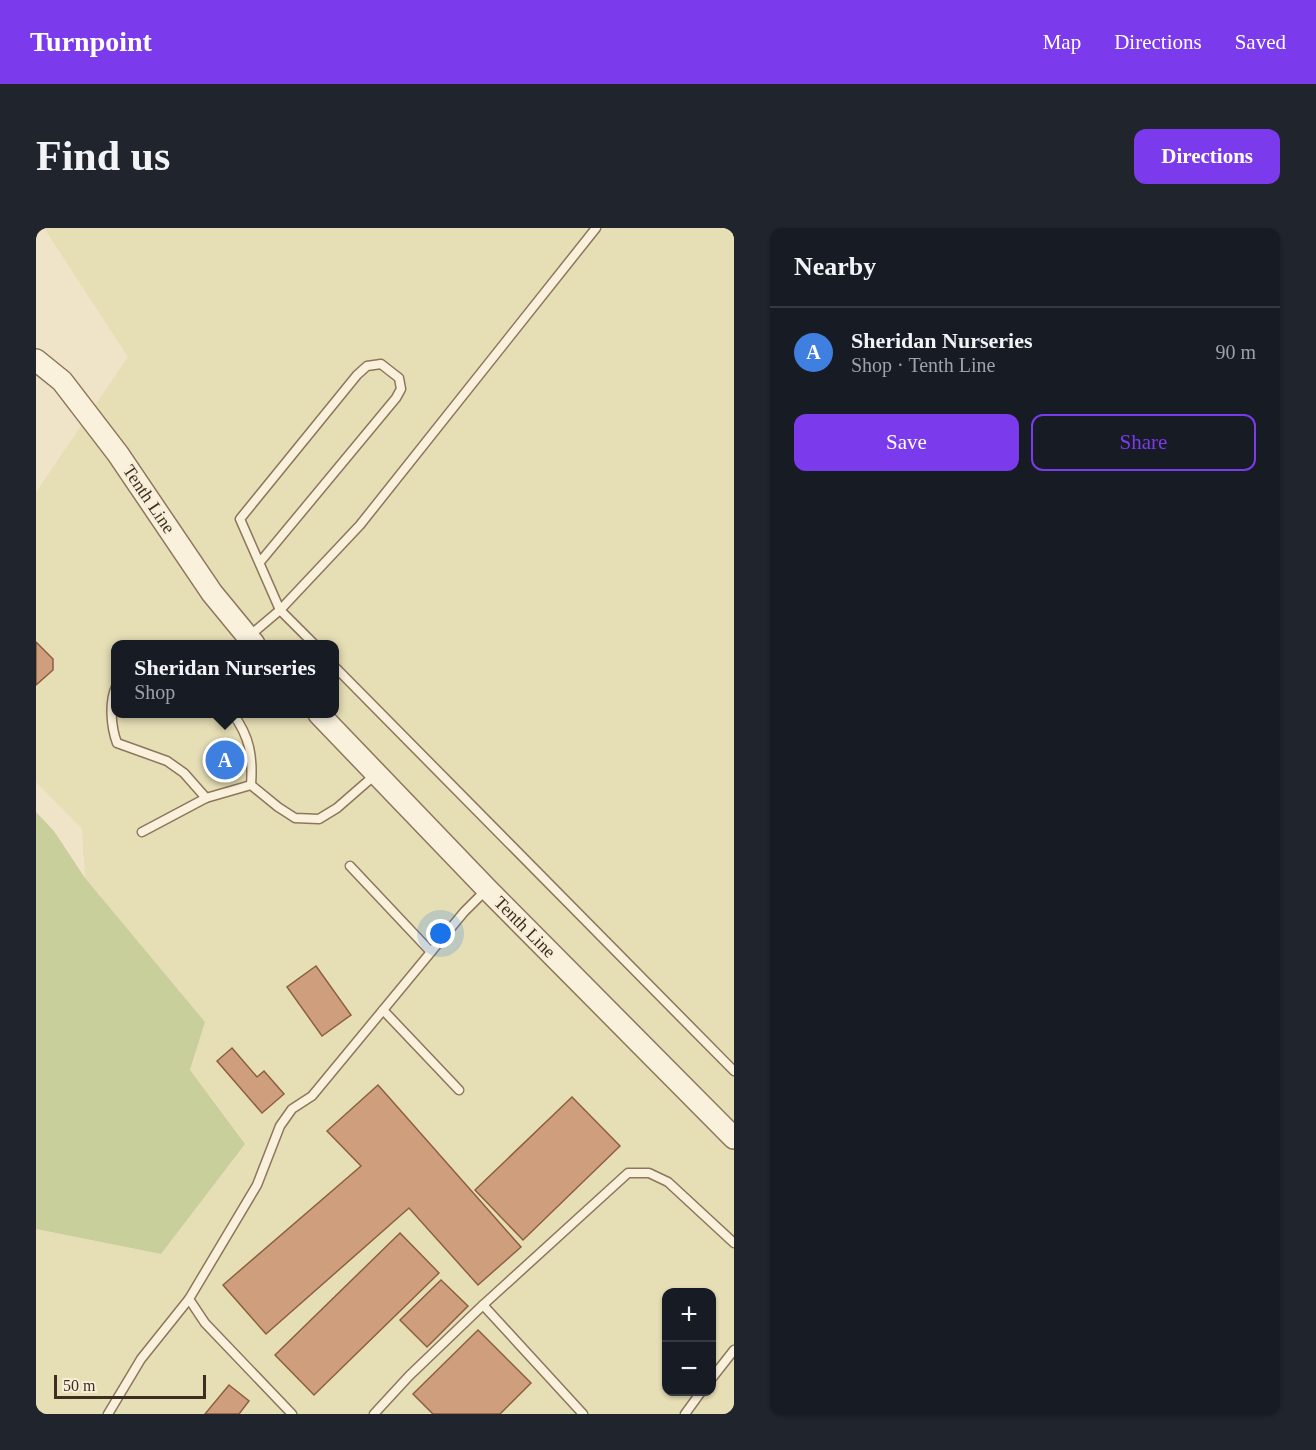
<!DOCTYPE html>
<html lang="en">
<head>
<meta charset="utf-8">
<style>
	:root { --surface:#171b24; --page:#20242c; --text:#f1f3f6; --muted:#9ea1a6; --line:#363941; --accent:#7c3aed }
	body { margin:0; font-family:Georgia,serif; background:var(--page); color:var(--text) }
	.controls { position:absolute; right:18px; bottom:18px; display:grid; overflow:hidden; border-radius:12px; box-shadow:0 2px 4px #0004 }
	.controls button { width:54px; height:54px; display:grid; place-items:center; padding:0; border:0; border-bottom:2px solid var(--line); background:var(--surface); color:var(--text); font:30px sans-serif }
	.scale { position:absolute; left:18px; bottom:15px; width:152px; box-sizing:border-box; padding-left:6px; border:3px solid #3d2e20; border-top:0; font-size:16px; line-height:21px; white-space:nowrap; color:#3d2e20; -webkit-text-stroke:4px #f7eed8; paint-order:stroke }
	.you { position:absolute; left:405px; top:706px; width:21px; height:21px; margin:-15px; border:4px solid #fff; border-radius:50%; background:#1a73e8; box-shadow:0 0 0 9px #1a73e833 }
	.badge { display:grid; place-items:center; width:39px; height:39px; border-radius:50%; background:var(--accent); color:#fff; font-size:20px; font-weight:700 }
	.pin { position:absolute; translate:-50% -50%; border:3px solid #fff; box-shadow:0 2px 6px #0006 }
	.popup { position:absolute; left:75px; top:412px; width:228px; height:78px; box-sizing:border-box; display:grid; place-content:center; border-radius:12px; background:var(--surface); filter:drop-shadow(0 2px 4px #0005); font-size:20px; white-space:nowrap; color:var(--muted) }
	.popup b { font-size:22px; color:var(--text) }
	.popup::after { content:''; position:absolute; left:50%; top:100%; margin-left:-12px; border:12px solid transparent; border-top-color:var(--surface) }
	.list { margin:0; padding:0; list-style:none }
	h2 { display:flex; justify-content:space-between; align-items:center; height:78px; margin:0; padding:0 24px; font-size:26px }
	h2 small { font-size:20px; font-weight:400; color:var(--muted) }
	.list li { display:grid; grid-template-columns:39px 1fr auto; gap:18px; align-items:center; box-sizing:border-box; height:90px; padding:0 24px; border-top:2px solid var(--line) }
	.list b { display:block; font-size:22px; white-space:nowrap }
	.list p { margin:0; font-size:20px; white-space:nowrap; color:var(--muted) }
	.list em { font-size:20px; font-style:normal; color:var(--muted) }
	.actions { display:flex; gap:12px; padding:18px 24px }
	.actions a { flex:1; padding:14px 0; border:2px solid var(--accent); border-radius:12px; text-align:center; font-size:21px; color:var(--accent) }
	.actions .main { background:var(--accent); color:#fff }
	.map { position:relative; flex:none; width:698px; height:1186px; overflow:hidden; border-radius:12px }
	header { display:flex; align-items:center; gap:36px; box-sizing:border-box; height:84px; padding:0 30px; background:var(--accent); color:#fff }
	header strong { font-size:28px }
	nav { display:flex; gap:33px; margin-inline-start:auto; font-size:21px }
	.intro { display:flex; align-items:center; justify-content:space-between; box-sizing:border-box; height:144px; padding:0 36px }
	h1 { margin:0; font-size:42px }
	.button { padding:15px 27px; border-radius:12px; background:var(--accent); color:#fff; font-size:21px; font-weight:700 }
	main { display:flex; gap:36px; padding:0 36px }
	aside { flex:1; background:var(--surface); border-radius:12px; box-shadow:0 2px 4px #0004 }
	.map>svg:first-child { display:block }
</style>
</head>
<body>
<header>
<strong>Turnpoint</strong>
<nav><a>Map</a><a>Directions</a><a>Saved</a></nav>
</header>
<div class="intro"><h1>Find us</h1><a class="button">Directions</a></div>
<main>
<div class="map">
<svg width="698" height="1186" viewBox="0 0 698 1186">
	<rect width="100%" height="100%" fill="#f0e4c8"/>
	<!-- farmland -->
	<path fill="#e6deb5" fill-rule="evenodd" d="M8,0h690v1186h-698v-185l125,25 84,-110 -55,-74 15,-48 -120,-144 -3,-49 -46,-47v-290l92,-135zM80,416h218v70h-218zM630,1064h46v100h-46z"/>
	<!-- green -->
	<path fill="#c9cf9b" d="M0,584l18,19 31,47 120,144 -15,48 55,74 -84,110 -125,-25z"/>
	<!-- building -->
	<g fill="#cf9f7d" stroke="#8d5f41" stroke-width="1.5">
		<path d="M0,414l17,17v11l-17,15z"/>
		<path d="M280,738l35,49 -29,21 -35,-49z"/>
		<path d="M196,820l25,29 7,-6 20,23 -22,19 -45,-52z"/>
		<path d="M342,857l143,162 -43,38 -69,-77 -143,126 -43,-49 138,-119 -34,-35z"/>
		<path d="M536,869l48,49 -97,94 -48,-50z"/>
		<path d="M364,1005l39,40 -125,122 -39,-40z"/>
		<path d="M405,1052l27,26 -41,41 -27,-27z"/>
		<path d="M442,1102l53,53 -31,31h-67l-20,-20z"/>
		<path d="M193,1157l20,16 -10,13h-34z"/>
	</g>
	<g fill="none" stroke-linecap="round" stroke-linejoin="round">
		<defs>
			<g id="service">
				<path d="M224,334l136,-164 5,-9 -2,-11 -18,-14 -14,2 -10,9 -117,144 40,91 34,34"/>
				<path d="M212,409l32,-27 80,-85 236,-297"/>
				<path d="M298,438l400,405"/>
				<path d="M80,459c-7,15 -5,40 1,56l50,18 17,12 22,25"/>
				<path d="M197,486c17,23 20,43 18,71"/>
				<path d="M215,557l27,22 17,11 24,1 18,-11 39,-34"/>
				<path d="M106,604l64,-34 45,-13"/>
				<path d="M314,638l81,86"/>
				<path d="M347,782l76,80"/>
				<path d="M447,1077l145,-132h21l19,9 66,61"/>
				<path d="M676,1150l22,-28"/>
				<path d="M72,1186l33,-55 48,-60"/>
				<path d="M256,1186l-87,-91 -16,-24 68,-114 23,-59 12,-17 20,-13 152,-184 22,-22"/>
				<path d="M338,1186l35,-38 74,-71 100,109"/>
				<path d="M649,1186l16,-22"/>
			</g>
			<g id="tertiary">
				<path d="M0,132l26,21 56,73 94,139 42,51"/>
				<path d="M283,486l168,175 247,249"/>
			</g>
		</defs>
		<!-- service casing -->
		<use href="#service" stroke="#8d765c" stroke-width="11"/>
		<!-- tertiary casing -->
		<use href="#tertiary" stroke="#8d765c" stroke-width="24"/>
		<!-- service -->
		<use href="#service" stroke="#faf1dc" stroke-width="8"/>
		<!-- tertiary -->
		<use href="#tertiary" stroke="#faf1dc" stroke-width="21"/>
	</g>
	<g text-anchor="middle" stroke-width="5" stroke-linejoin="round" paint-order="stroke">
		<!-- street labels -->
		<g font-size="18" fill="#3d2e20" stroke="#f7eed8">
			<text transform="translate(113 271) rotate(56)" y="6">Tenth Line</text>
			<text transform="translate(489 699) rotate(45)" y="6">Tenth Line</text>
		</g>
	</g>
</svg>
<div class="controls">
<button>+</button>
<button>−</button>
</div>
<div class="scale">50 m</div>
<div class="you"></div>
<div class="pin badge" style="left:189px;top:532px;background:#3f7fe0">A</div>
<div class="popup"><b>Sheridan Nurseries</b>Shop</div>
</div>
<aside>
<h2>Nearby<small></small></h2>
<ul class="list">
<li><span class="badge" style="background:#3f7fe0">A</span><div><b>Sheridan Nurseries</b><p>Shop · Tenth Line</p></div><em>90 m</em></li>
</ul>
<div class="actions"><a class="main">Save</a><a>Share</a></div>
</aside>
</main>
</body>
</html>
